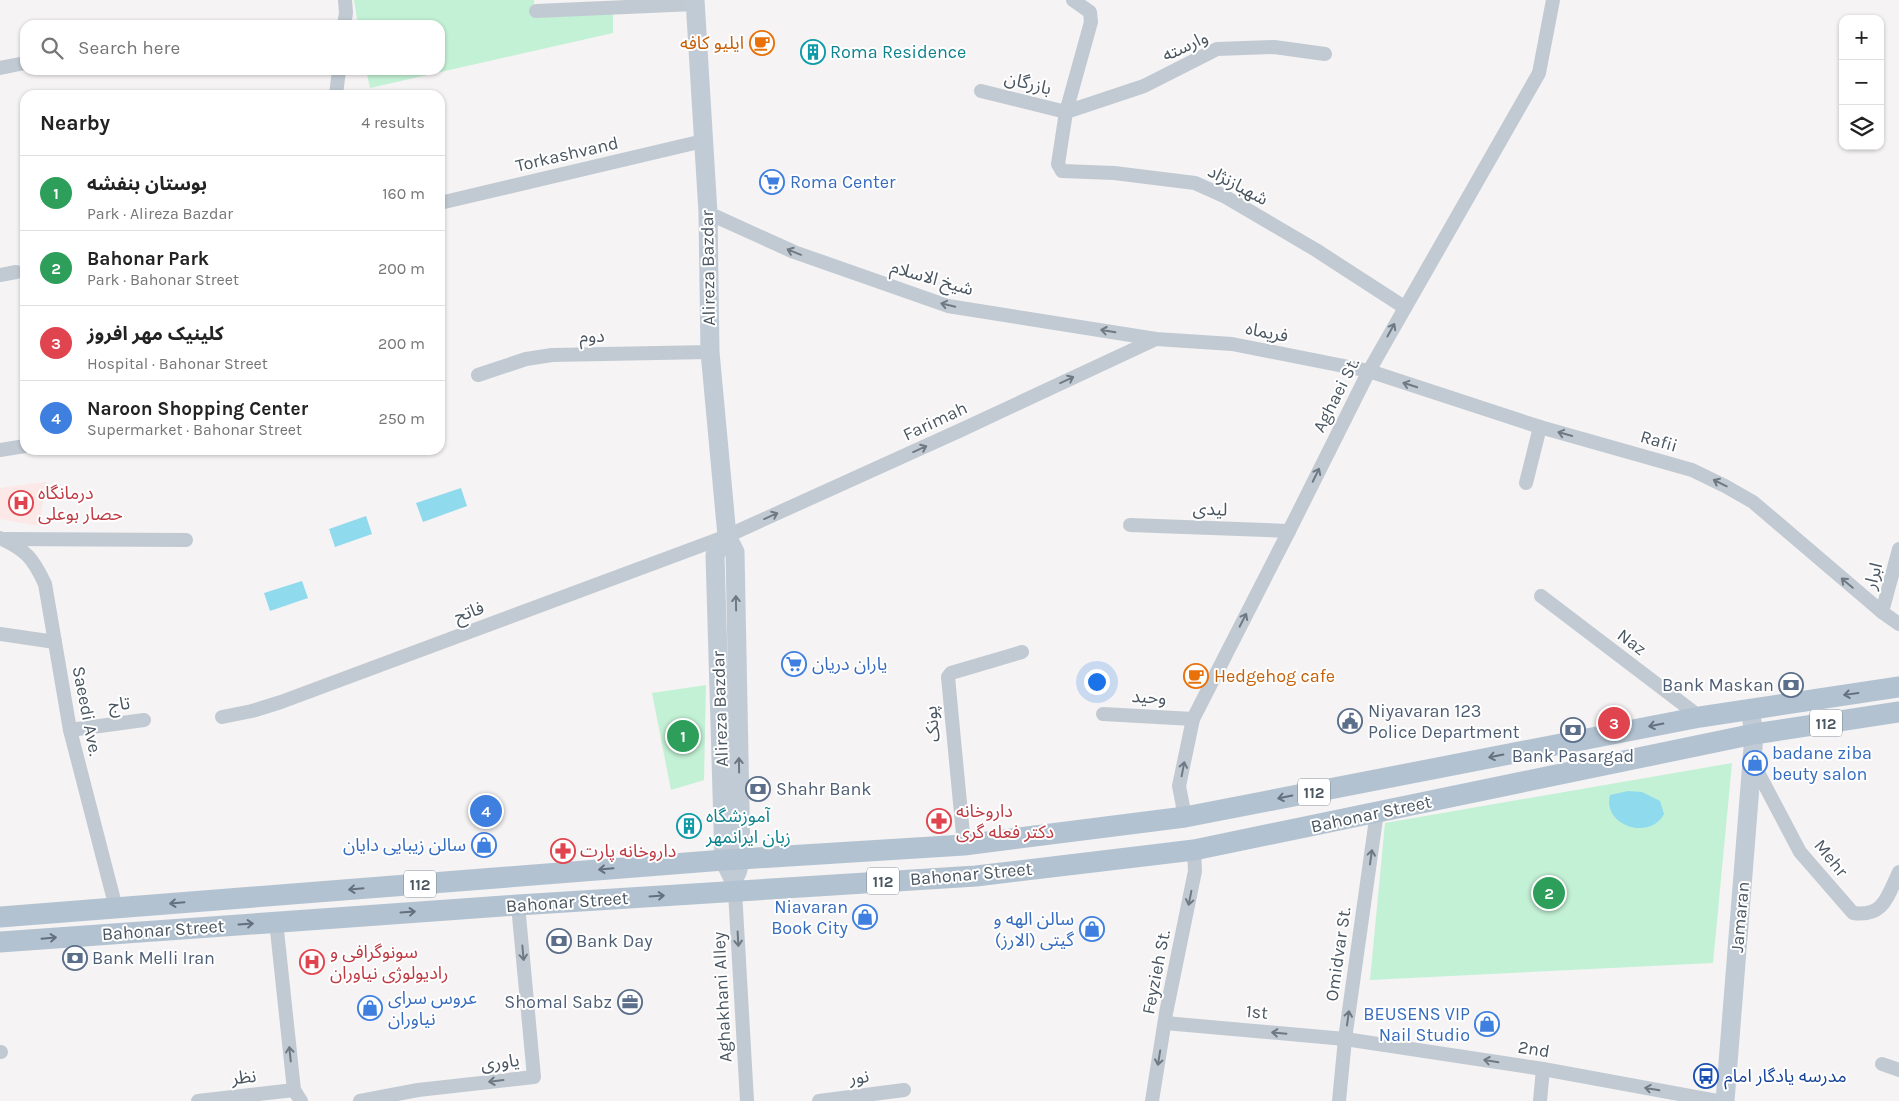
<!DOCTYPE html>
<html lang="en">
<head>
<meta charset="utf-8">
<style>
	:root { --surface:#fff; --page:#f2f2f2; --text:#222; --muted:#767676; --line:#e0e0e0; --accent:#db2777 }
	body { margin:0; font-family:Karla,"Noto Sans Arabic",sans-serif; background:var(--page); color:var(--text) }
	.controls { position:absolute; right:15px; top:15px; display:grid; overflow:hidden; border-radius:10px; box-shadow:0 1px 4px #0004 }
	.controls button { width:45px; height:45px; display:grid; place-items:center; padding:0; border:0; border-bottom:1px solid var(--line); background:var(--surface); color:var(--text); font:25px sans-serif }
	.you { position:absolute; left:1096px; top:681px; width:18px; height:18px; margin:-12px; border:4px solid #fff; border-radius:50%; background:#1a73e8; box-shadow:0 0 0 8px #1a73e833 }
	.badge { display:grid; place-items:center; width:32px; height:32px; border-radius:50%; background:var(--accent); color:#fff; font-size:16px; font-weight:700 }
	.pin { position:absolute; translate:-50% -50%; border:2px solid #fff; box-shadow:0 1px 5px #0006 }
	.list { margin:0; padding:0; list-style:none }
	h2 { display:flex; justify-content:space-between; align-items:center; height:65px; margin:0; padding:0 20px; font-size:21px }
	h2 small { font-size:16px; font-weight:400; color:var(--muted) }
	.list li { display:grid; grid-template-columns:32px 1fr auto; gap:15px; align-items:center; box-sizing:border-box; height:75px; padding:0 20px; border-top:1px solid var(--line) }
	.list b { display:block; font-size:19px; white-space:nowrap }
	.list p { margin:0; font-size:16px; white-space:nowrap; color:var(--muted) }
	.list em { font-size:16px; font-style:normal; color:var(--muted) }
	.icon { flex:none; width:28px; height:28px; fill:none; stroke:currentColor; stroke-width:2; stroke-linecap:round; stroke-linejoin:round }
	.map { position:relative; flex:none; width:1899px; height:1101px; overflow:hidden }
	.search { position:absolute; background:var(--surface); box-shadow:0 1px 4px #0004; left:20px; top:20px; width:425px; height:55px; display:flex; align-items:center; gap:12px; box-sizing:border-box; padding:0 18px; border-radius:15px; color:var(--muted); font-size:19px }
	.panel { position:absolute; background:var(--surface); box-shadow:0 1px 4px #0004; left:20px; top:90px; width:425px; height:365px; border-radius:15px }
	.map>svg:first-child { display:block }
</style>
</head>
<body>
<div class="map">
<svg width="1899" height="1101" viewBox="0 0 1899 1101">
	<rect width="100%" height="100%" fill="#f5f3f3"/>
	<!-- medical -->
	<path fill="#fce8e6" d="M46,482l-7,44 -39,-7v-31z"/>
	<!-- green -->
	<g fill="#c3f1d5">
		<path d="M354,0h180l1,16 78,-2v19l-243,55 -4,-18h74v-45h-82z"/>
		<path d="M706,685l-2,95 -33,10 -19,-97z"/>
		<path d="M1732,763l-19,200 -343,17 15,-157z"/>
	</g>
	<!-- water -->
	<g fill="#90daee">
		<path d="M461,488l6,18 -44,16 -7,-19z"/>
		<path d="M366,516l6,18 -37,13 -6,-18z"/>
		<path d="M302,581l6,17 -38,13 -6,-18z"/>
		<path d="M1628,791l14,1 18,9 4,13c-14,27 -62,12 -54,-19z"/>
	</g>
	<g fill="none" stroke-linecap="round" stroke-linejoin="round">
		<!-- minor -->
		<g stroke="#c1cad2" stroke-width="14">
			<path d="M1073,0l17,12 1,10 -25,90 -8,52 4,7 52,2 81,10 29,13 92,54 88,57"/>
			<path d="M536,11l159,-7"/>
			<path d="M344,25l2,-12 -1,-13"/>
			<path d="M0,68l25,-5"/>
			<path d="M981,91l85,21"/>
			<path d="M336,95l3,-25"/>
			<path d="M1066,112l78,-26 73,-37 57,-2 51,7"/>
			<path d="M440,203l263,-62"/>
			<path d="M708,213l86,39 154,54 208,33 76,5 137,27 171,56 152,43 33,16 28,16 129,110 17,12"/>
			<path d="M0,275l16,-3"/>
			<path d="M478,375l48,-16 26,-4 158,-3"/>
			<path d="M0,450l25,-4"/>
			<path d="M1526,483l14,-56"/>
			<path d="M1130,525l159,6"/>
			<path d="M0,538c26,12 33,20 45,46l25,146 46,178"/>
			<path d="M5,539l181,1"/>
			<path d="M1541,596l159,121"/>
			<path d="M1882,612l17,-63"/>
			<path d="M0,634l55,8"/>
			<path d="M1103,714l90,5"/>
			<path d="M222,717l30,-6 29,-9 446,-166 234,-106 195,-91"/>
			<path d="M70,730l74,-10"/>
			<path d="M1752,761l48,91 53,61c31,4 34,-16 46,-41"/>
			<path d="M1185,817l-6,-31 14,-67 96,-188 80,-160 170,-298 14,-73"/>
			<path d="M964,845l-16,-168 3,-4 71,-21"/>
			<path d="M735,891l12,210"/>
			<path d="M276,921l18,169 7,11"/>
			<path d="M1165,1023l180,16 198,30 174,32"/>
			<path d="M0,1052h1"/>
			<path d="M1882,1064l17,6"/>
			<path d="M198,1101l96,-11"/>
			<path d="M360,1101l58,-11 116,-13 -16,-172"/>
			<path d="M819,1101l85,-11"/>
			<path d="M1152,1101l14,-88 29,-142 -1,-21"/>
			<path d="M1339,1101l6,-62 32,-227"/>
			<path d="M1540,1101l3,-32"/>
		</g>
		<!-- secondary -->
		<g stroke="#c1cbd6" stroke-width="19">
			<path d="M695,0l13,213 2,139 17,184 -12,19 9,305 11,23v8"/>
			<path d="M727,536l8,16 6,307 -4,14"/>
			<path d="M1725,1101l27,-340 2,-27 -4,-25"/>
		</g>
		<!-- primary -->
		<g stroke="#b3c2d1" stroke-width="21">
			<path d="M0,917l724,-57 240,-15 221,-28 515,-100 199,-30"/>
			<path d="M0,942l518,-37 458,-29 218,-26 560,-116 145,-22"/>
		</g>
	</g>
	<!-- one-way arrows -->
	<defs><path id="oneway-shaft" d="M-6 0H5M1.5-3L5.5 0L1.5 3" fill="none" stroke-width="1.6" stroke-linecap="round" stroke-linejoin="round" transform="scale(1.25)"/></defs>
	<g stroke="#6e7983">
		<use href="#oneway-shaft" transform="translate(794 252) rotate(-158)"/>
		<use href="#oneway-shaft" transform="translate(948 305) rotate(-166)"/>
		<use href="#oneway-shaft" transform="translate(1391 330) rotate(-61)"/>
		<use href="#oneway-shaft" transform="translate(1108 331) rotate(-171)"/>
		<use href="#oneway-shaft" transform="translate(1067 380) rotate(-25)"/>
		<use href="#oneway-shaft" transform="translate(1410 385) rotate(-162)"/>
		<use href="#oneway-shaft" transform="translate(1565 434) rotate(-164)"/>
		<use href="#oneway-shaft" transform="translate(920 449) rotate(-24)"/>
		<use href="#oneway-shaft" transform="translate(1316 475) rotate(-64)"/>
		<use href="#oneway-shaft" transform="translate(1720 483) rotate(-154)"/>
		<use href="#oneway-shaft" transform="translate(771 516) rotate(-24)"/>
		<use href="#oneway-shaft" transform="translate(1847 583) rotate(-140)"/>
		<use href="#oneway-shaft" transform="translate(1243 620) rotate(-63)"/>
		<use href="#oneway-shaft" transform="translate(1183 769) rotate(-79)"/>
		<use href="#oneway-shaft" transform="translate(1371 857) rotate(-82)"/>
		<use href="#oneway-shaft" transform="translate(1190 898) rotate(101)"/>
		<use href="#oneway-shaft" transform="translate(738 939) rotate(87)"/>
		<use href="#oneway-shaft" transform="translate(523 953) rotate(85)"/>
		<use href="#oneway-shaft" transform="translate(1348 1018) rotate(-82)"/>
		<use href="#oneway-shaft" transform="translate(1279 1033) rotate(-175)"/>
		<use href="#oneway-shaft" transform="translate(290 1054) rotate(-96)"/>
		<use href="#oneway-shaft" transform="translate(1159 1058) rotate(99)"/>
		<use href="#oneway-shaft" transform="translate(1491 1061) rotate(-171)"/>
		<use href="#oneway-shaft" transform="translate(496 1081) rotate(173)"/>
		<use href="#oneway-shaft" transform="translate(1652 1089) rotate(-170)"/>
	</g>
	<g stroke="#6e7984">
		<use href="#oneway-shaft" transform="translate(736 603) rotate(-91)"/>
		<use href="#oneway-shaft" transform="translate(739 765) rotate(-91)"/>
	</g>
	<g stroke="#64717d">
		<use href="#oneway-shaft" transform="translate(1851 694) rotate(172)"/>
		<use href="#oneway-shaft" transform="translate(1656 725) rotate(169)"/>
		<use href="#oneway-shaft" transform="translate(1496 756) rotate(169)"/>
		<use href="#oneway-shaft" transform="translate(1285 797) rotate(169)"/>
		<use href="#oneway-shaft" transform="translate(606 869) rotate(175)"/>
		<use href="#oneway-shaft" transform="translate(356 889) rotate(175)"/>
		<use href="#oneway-shaft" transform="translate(657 896) rotate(-4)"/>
		<use href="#oneway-shaft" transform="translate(177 903) rotate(175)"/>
		<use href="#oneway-shaft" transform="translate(408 912) rotate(-4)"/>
		<use href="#oneway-shaft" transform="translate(246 924) rotate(-4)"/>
		<use href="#oneway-shaft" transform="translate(49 938) rotate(-5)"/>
	</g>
	<!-- icons -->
	<defs>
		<symbol id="cafe-ring" viewBox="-11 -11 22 22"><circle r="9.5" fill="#fff" stroke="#e8710a" stroke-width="1.5"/><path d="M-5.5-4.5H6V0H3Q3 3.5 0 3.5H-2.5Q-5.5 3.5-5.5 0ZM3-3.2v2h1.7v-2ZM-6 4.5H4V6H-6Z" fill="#e8710a"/></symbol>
		<symbol id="building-ring" viewBox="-11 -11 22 22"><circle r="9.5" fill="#fff" stroke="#0f9aa8" stroke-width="1.5"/><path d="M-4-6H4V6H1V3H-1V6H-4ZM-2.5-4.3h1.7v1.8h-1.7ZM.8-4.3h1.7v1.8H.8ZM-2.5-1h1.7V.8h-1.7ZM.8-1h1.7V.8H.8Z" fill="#0f9aa8"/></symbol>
		<symbol id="supermarket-ring" viewBox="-11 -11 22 22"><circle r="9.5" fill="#fff" stroke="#3f7fe0" stroke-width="1.5"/><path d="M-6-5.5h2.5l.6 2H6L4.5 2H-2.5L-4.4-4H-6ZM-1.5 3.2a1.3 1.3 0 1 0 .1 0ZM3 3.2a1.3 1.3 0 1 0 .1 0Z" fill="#3f7fe0"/></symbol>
		<symbol id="hospital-ring" viewBox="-11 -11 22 22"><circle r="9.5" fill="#fff" stroke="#e0444e" stroke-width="1.5"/><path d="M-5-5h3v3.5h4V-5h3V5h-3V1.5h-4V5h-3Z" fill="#e0444e"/></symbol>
		<symbol id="bank-ring" viewBox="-11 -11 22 22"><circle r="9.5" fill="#fff" stroke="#5c6f8a" stroke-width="1.5"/><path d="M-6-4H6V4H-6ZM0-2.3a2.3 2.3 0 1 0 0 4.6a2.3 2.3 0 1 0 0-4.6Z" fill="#5c6f8a"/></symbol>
		<symbol id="civic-ring" viewBox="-11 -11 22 22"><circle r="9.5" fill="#fff" stroke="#5c6f8a" stroke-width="1.5"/><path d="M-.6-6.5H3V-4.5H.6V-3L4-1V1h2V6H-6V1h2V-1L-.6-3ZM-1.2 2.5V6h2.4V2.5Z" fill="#5c6f8a"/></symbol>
		<symbol id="shop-ring" viewBox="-11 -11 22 22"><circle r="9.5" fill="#fff" stroke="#3f7fe0" stroke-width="1.5"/><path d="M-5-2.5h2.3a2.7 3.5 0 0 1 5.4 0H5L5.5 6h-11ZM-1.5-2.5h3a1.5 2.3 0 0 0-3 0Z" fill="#3f7fe0"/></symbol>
		<symbol id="pharmacy-ring" viewBox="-11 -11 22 22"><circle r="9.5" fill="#fff" stroke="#e0444e" stroke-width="1.5"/><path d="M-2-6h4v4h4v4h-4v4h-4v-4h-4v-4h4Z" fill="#e0444e"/></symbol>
		<symbol id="office-ring" viewBox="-11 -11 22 22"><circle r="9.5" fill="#fff" stroke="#5c6f8a" stroke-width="1.5"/><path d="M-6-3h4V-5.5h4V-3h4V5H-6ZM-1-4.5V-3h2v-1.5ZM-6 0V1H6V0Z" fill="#5c6f8a"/></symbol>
		<symbol id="bus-ring" viewBox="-11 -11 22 22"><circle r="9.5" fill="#fff" stroke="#1a4fb4" stroke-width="1.5"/><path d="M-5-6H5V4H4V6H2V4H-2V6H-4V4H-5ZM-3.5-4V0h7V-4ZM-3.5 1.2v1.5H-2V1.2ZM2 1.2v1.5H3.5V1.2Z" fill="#1a4fb4"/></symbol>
	</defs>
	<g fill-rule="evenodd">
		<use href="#cafe-ring" x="748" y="29" width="28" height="28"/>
		<use href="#building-ring" x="799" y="38" width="28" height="28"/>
		<use href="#supermarket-ring" x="758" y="168" width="28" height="28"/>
		<use href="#hospital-ring" x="7" y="489" width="28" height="28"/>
		<use href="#supermarket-ring" x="780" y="650" width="28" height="28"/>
		<use href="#cafe-ring" x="1182" y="662" width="28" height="28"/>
		<use href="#bank-ring" x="1777" y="671" width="28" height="28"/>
		<use href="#civic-ring" x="1336" y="707" width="28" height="28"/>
		<use href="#bank-ring" x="1559" y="716" width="28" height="28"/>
		<use href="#shop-ring" x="1741" y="749" width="28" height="28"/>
		<use href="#bank-ring" x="744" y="775" width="28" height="28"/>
		<use href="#pharmacy-ring" x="925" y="807" width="28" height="28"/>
		<use href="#building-ring" x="675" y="812" width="28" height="28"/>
		<use href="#shop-ring" x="470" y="831" width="28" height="28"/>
		<use href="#pharmacy-ring" x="549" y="837" width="28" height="28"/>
		<use href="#shop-ring" x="851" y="903" width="28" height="28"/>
		<use href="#shop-ring" x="1078" y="915" width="28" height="28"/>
		<use href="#bank-ring" x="545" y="927" width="28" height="28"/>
		<use href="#bank-ring" x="61" y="944" width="28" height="28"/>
		<use href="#hospital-ring" x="298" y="948" width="28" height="28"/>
		<use href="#office-ring" x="616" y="988" width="28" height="28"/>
		<use href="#shop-ring" x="356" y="994" width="28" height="28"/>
		<use href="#shop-ring" x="1473" y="1010" width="28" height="28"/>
		<use href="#bus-ring" x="1692" y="1062" width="28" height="28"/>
	</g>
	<g text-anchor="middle" stroke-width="4" stroke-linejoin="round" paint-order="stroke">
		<!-- shield labels -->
		<g fill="#fff" stroke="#808990" stroke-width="1">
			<rect x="1810" y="709.5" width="32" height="27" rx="4"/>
			<rect x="1298" y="778.5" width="32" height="27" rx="4"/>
			<rect x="867" y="867.5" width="32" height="27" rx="4"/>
			<rect x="404" y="870.5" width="32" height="27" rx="4"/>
		</g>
		<g font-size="16" font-weight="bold" fill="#4a5661">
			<text x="1826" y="729">112</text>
			<text x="1314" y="798">112</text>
			<text x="883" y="887">112</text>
			<text x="420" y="890">112</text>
		</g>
		<!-- food labels -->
		<g font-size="18" fill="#c56008" stroke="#fff" text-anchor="end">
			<text x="744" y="49">ایلیو کافه</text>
			<text x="1214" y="682" text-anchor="start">Hedgehog cafe</text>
		</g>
		<!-- street labels -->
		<g font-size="18" fill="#4a5661" stroke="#fff">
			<text transform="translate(1185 46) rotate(-25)" y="6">وارسته</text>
			<text transform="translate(1028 83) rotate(14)" y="6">بازرگان</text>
			<text transform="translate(567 154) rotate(-13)" y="6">Torkashvand</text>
			<text transform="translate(1238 185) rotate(28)" y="6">شهبازنژاد</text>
			<text transform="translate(708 268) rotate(-91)" y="6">Alireza Bazdar</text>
			<text transform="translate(932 278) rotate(16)" y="6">شیخ الاسلام</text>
			<text transform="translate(1267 332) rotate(11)" y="6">فریماه</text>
			<text transform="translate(592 336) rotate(-1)" y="6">دوم</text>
			<text transform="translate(1336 395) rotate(-63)" y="6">Aghaei St.</text>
			<text transform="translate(935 421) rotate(-25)" y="6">Farimah</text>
			<text transform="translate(1659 441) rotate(16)" y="6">Rafii</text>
			<text transform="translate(1210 509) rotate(2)" y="6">لیدی</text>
			<text transform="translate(1873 576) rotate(-75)" y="6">ابرار</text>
			<text transform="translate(469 612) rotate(-20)" y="6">فاتح</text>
			<text transform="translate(1632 642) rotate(37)" y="6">Naz</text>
			<text transform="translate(1149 697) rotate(3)" y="6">وحید</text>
			<text transform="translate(119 704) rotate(-8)" y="6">تاج</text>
			<text transform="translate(720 709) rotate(-92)" y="6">Alireza Bazdar</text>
			<text transform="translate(87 711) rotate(79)" y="6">Saeedi Ave.</text>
			<text transform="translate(932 724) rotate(-96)" y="6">پونک</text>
			<text transform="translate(1371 814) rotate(-12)" y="6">Bahonar Street</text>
			<text transform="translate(1831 858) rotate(51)" y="6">Mehr</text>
			<text transform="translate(971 874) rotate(-5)" y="6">Bahonar Street</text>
			<text transform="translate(567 902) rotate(-4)" y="6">Bahonar Street</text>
			<text transform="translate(1740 917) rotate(-85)" y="6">Jamaran</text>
			<text transform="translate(163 930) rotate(-4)" y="6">Bahonar Street</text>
			<text transform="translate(1338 954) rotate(-82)" y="6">Omidvar St.</text>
			<text transform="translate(1156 972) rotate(-79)" y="6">Feyzieh St.</text>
			<text transform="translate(722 997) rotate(-93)" y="6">Aghakhani Alley</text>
			<text transform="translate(1257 1012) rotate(5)" y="6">1st</text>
			<text transform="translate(1534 1049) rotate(9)" y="6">2nd</text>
			<text transform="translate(500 1062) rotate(-7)" y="6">یاوری</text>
			<text transform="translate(244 1077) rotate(-6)" y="6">نظر</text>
			<text transform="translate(859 1077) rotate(-8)" y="6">نور</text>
		</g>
		<!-- culture labels -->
		<g font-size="18" fill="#0d838f" stroke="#fff" text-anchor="start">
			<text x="830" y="58">Roma Residence</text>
			<text x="706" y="822">آموزشگاه<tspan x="706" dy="21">زبان ایرانمهر</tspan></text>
		</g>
		<!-- shop labels -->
		<g font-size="18" fill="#366cbe" stroke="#fff" text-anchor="start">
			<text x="790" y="188">Roma Center</text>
			<text x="812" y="670">یاران دریان</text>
			<text x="1772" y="759">badane ziba<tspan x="1772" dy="21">beuty salon</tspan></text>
			<text x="466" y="851" text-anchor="end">سالن زیبایی دایان</text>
			<text x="848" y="913" text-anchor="end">Niavaran<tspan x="848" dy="21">Book City</tspan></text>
			<text x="1074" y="925" text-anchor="end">سالن الهه و<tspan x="1074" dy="21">گیتی (الارز)</tspan></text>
			<text x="388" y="1004">عروس سرای<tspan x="388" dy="21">نیاوران</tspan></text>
			<text x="1470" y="1020" text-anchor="end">BEUSENS VIP<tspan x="1470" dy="21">Nail Studio</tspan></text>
		</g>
		<!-- health labels -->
		<g font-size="18" fill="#be3a42" stroke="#fff" text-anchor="start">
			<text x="38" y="499">درمانگاه<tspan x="38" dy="21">حصار بوعلی</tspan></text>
			<text x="956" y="817">داروخانه<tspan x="956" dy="21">دکتر فعله گری</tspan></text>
			<text x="580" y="857">داروخانه پارت</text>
			<text x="330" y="958">سونوگرافی و<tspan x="330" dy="21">رادیولوژی نیاوران</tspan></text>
		</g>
		<!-- service labels -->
		<g font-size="18" fill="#4e5e75" stroke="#fff" text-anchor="start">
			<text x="1774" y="691" text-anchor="end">Bank Maskan</text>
			<text x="1368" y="717">Niyavaran 123<tspan x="1368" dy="21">Police Department</tspan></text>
			<text x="1573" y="762" text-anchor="middle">Bank Pasargad</text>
			<text x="776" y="795">Shahr Bank</text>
			<text x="576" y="947">Bank Day</text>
			<text x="92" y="964">Bank Melli Iran</text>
			<text x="612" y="1008" text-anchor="end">Shomal Sabz</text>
		</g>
		<!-- transit labels -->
		<g font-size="18" fill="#164399" stroke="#fff" text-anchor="start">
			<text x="1724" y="1082">مدرسه یادگار امام</text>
		</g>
	</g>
</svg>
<div class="controls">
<button>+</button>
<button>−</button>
<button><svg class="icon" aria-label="layers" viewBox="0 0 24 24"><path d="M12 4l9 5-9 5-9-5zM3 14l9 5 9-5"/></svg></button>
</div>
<div class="you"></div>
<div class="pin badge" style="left:683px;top:736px;background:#2e9e5b">1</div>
<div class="pin badge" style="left:1549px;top:893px;background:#2e9e5b">2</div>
<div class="pin badge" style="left:1614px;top:723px;background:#e0444e">3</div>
<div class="pin badge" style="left:486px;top:811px;background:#3f7fe0">4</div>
<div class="search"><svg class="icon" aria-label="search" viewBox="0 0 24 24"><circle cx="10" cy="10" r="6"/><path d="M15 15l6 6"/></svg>Search here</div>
<section class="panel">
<h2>Nearby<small>4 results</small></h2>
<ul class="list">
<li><span class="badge" style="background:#2e9e5b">1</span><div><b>بوستان بنفشه</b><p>Park · Alireza Bazdar</p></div><em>160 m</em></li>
<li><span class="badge" style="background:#2e9e5b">2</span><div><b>Bahonar Park</b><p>Park · Bahonar Street</p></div><em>200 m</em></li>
<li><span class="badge" style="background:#e0444e">3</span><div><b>کلینیک مهر افروز</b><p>Hospital · Bahonar Street</p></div><em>200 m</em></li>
<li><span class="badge" style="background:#3f7fe0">4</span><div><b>Naroon Shopping Center</b><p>Supermarket · Bahonar Street</p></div><em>250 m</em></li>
</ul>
</section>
</div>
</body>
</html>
